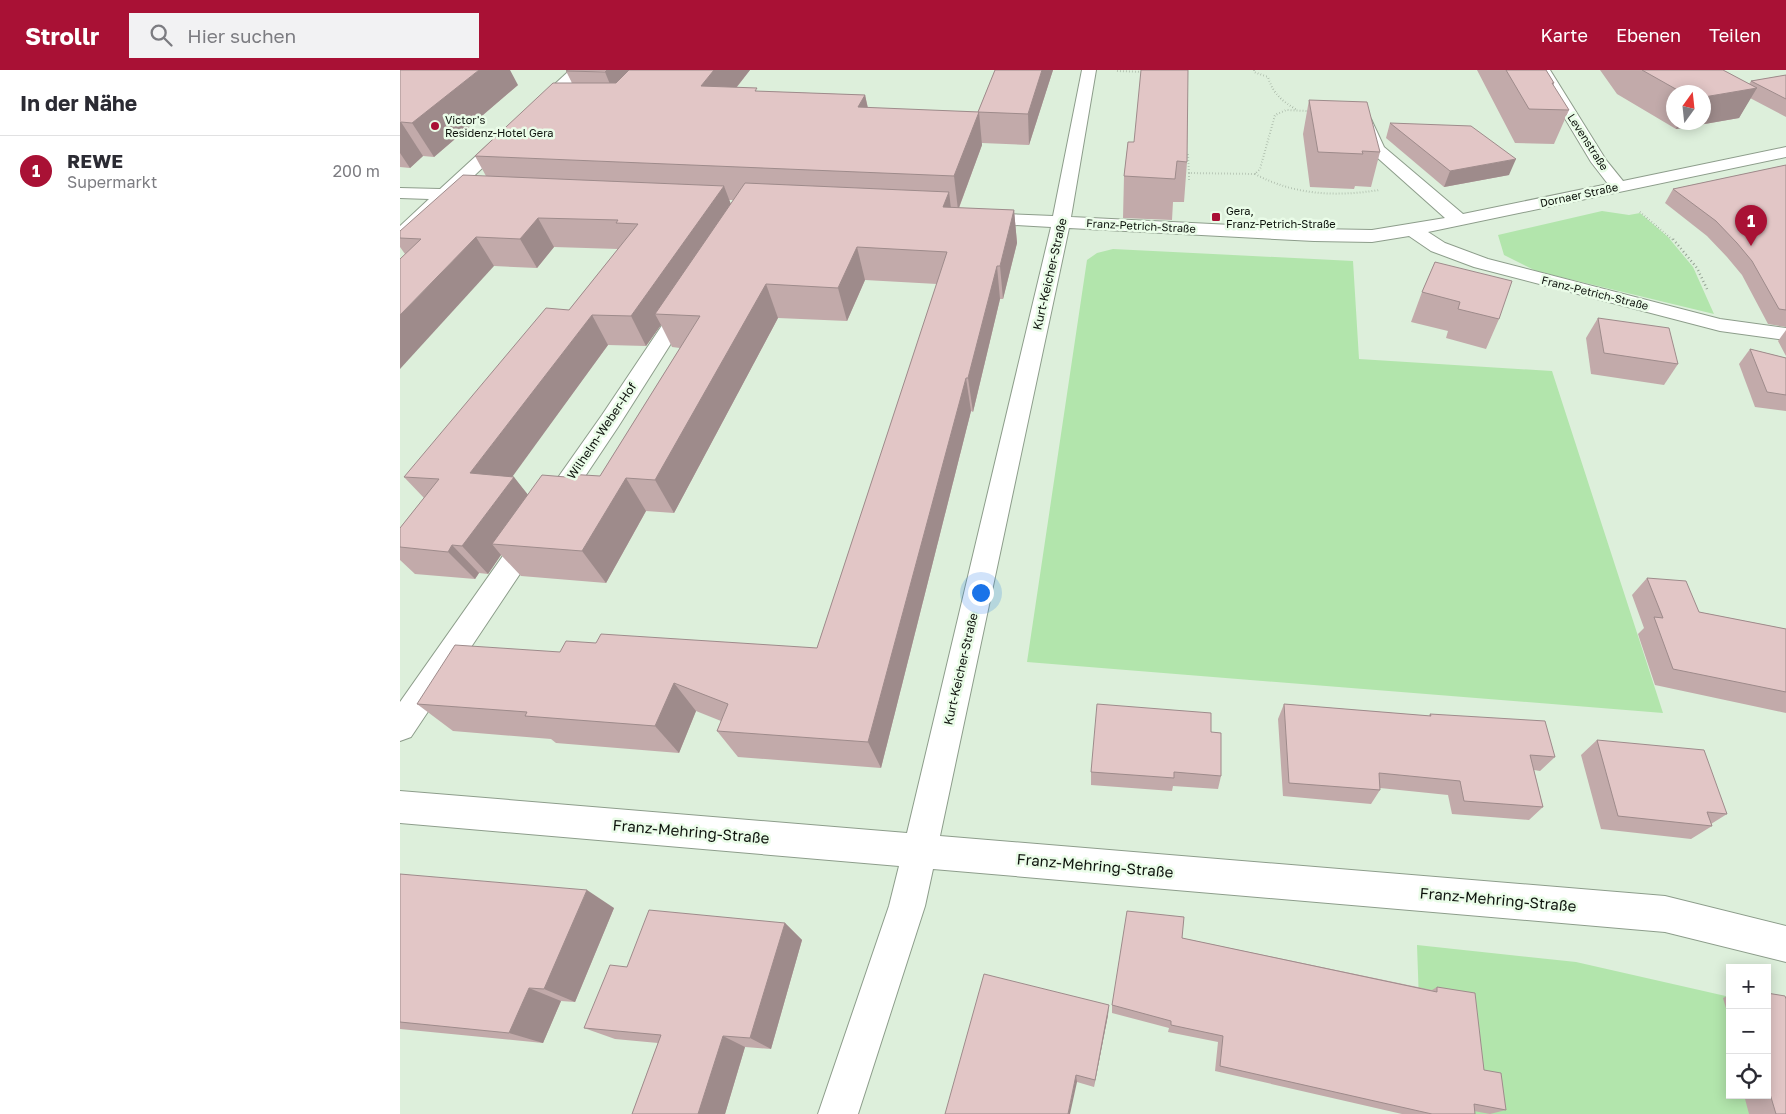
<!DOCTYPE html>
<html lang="de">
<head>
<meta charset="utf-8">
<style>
	:root { --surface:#fff; --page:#f2f2f3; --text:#2b2b33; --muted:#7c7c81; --line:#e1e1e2; --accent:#a91135 }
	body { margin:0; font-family:"Golos Text",sans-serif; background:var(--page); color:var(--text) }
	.controls { position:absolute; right:15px; bottom:15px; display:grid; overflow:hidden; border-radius:0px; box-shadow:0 2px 12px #0003 }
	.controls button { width:45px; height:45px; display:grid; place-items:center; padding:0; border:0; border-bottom:1px solid var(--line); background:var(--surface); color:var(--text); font:25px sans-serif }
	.compass { position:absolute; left:1266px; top:15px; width:45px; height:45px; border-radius:50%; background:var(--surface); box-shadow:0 2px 12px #0003; rotate:15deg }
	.you { position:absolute; left:580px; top:522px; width:18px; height:18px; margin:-12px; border:4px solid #fff; border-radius:50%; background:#1a73e8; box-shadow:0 0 0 8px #1a73e833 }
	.badge { display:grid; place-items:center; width:32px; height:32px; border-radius:50%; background:var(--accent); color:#fff; font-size:16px; font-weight:700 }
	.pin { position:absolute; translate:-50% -41px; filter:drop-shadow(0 1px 2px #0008) }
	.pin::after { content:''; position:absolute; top:26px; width:18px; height:15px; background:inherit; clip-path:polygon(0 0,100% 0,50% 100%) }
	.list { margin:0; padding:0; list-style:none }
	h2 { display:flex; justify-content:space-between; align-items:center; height:65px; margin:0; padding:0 20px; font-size:21px }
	h2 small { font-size:16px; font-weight:400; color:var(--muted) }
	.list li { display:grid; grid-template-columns:32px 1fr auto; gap:15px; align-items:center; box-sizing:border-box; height:70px; padding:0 20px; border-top:1px solid var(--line) }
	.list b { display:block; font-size:19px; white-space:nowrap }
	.list p { margin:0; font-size:16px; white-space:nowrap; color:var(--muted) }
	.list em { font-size:16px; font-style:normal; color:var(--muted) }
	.icon { flex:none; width:28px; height:28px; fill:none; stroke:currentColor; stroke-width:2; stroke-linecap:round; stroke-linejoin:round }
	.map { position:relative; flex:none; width:1386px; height:1044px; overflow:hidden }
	header { display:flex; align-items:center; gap:30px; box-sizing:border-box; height:70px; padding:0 25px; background:var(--accent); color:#fff }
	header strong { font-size:24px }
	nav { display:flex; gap:28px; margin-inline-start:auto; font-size:18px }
	.search { width:350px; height:45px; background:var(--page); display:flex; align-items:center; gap:12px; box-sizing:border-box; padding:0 18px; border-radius:0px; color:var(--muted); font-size:19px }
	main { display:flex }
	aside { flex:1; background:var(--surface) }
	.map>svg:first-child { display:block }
</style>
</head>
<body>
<header>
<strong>Strollr</strong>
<div class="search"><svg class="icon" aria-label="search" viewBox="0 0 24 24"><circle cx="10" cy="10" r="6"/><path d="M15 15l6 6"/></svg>Hier suchen</div>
<nav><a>Karte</a><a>Ebenen</a><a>Teilen</a></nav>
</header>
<main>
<aside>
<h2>In der Nähe<small></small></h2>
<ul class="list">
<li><span class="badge">1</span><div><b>REWE</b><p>Supermarkt</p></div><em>200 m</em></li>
</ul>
</aside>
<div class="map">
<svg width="1386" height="1044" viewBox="0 0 1386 1044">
	<rect width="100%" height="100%" fill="#ddefdb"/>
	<!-- green -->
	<g fill="#b2e5ac">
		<path d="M1202,141l27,4 11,-2 28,24 25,30 21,47 -178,-43 -32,-16 -6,-20z"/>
		<path d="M713,179l240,12 6,98 193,12 111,342 -636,-51 60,-402 10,-7z"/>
		<path d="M1017,875l159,17 154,35v98h37l19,19h-363z"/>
	</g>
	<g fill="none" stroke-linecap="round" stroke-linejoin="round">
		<defs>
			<g id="minor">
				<path d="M170,0h15l-43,41h-10l-3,-3 3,-3z"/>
				<path d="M682,0h14l-25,147 243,12 58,1 73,-12 -74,-66 -16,-33 2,-3h12l2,3 13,28 79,67 145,-30 -17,-22 -55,-92h14l56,90 17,21 163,-34v10l-358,75 17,11 43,16 232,60 66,9v12l-66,-9 -246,-64 -43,-16 -22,-15 -37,6 -58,-1 -245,-13 -129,608 725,60 121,30v36l-121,-30 -732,-63 -8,37 -67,208h-40l71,-208 10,-40 -499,-43v-32l507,42 144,-606 -72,-4 -6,-1 -3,-4 3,-4 6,-1 74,3z"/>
				<path d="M106,62l6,2 2,3 -2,3 -53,50 26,2 3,4 -3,4h-36l-42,40 -7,2v-16l29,-27 -29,-1v-10l40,1 60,-55z"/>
				<path d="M286,228l7,2 3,4 -78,123 -207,310 -11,4v-39l202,-287 77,-115z"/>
			</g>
		</defs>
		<!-- minor casing -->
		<use href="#minor" stroke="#8d9d8b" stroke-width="2"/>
		<!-- path-far1 -->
		<g stroke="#94a293" stroke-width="2" stroke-dasharray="0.5 2.5" stroke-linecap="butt">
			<path d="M854,0v2l14,5c5,17 14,24 29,33"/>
			<path d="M717,1l27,1"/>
			<path d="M788,84l1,19 66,1 5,-5 15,-54 11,-5 21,1"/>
			<path d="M789,103v9"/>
			<path d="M855,104c39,21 81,23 124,16"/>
			<path d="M1240,142l34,29"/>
		</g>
		<!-- path -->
		<path stroke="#94a293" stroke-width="2.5" stroke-dasharray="1 3" stroke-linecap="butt" d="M1273,169l24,29 11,23"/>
		<!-- minor -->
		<use href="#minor" fill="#fff" fill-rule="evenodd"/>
	</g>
	<!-- wall -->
	<g fill="#c2aaaa" fill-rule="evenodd">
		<path d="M0,0l118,15 -84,72 -11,-1 -13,12 -10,-1z"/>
		<path d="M350,0l-13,17 21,4 107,4 3,13 110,4 17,-42h58l-24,75 -47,-2v2l-23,63 55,2 3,33 -14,56h-3l-27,113 -2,-1 -90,357 -143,-11 -21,-26 4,-10 -25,-10 -17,42 -123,-10 -5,-4 -98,-8 -36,-27 143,-52 36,-9 221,5 120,-364 -72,-4 -18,41 -69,-3 -104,195 -28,-2 -40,72 -85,-7 -20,-21 -13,19 -9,-1 -4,6 -60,-5 -15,-14v-32l24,-30 -20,-21 165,-167 49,-61 -64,-2 -17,21 -43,-2 -89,-12 -5,-7v-16l86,-55 -11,-20 97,-73 -6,-12zM329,130h4l-2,4zM261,255l11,22 8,1 -80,128 -34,1 -38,18 -16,-19 96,-131 38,1z"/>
		<path d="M1077,0h69l8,13 -1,3 16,24 -15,34 -39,-1z"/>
		<path d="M1200,0h123l26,14 2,-3 35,-6v42l-36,-19 -11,20 -63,11 -59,-35zM1274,22h30v30h-30z"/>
		<path d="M909,30l71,52 -9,35 -16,-1 -1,3 -44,-2 -7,-53z"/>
		<path d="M990,53l119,52 -65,12 -58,-49z"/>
		<path d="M728,72l59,20 -3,40h-11l-1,18 -49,-2 1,-42z"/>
		<path d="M1386,95v162l-18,-3 -26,-49 -15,-18 -20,-21 -42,-33 8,-14z"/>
		<path d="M1035,192l64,57 -13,30 -40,-11 2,-7 -37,-9 11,-30z"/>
		<path d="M1198,248l80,46 -14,21 -73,-11 -5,-36z"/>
		<path d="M1386,260v26l-8,-15z"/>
		<path d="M1350,279l36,9v53l-31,-4 -16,-43z"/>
		<path d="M1247,508l52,34 87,17v84l-131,-28 -17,-51 6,-6 -12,-33z"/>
		<path d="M884,634l145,12 1,-2 125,43 -15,14 -6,-1 9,37 -14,13 -77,-6 -4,-19 -68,-7v2l-9,14 -88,-8 -5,-77z"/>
		<path d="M811,662l10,44 -3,13 -45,-3 -1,5 -81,-6v-13z"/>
		<path d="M1197,670l130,74 -16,10 1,2 -21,13 -90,-10 -20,-74z"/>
		<path d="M0,804l214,34 -39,94 -14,-1 -18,42 -143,-14z"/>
		<path d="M385,853l17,17 -31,109 -26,-2 -20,67h-93l26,-71 -43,-4 -31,-11 43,-61z"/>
		<path d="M782,868l250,52 5,-3 47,83 22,40 -16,4 -16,-3 1,3h-73l-187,-43 3,-29 -50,-10 1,-4 -57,-15v-8z"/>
		<path d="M1367,923l19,121h-37l-5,-19h23z"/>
		<path d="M1330,925v27l-7,-24z"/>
		<path d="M708,945l-14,72 -17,-5 -132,32z"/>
	</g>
	<!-- shaded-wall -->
	<g fill="#9e8b8b">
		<path d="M79,0h31l8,15 -84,72 -22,-34z"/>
		<path d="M207,0h43l-32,34 -13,-32z"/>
		<path d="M314,0h36l-38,48 -11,-32z"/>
		<path d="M642,0h11l-24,75 -1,-31z"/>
		<path d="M1357,18l-18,30 -63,11 3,-7h25v-25z"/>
		<path d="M465,25l7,33 -14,-21z"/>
		<path d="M579,42l3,33 -24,65 -4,-34z"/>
		<path d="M1,52l22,34 -13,12 -10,-15v-30z"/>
		<path d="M1116,89l-7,16 -65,12 6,-16z"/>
		<path d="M324,116l11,29 -80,99 6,11 -15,21 -15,-30z"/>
		<path d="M549,122l4,33 -10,-18z"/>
		<path d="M614,140l3,33 -14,56 -3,-33z"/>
		<path d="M138,148l16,29 -17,21 -17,-29z"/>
		<path d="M76,167l18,29 -94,103v-54z"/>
		<path d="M457,177l8,33 -18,41 -9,-33z"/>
		<path d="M597,196l3,33 -27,113 -5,-34z"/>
		<path d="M366,214l12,34 -104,195 -19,-33z"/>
		<path d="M192,245l16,30 -114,157 -24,-29z"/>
		<path d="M566,308l5,33 -90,357 -13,-26z"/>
		<path d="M114,407l22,28 -44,39 9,11 -13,19 -26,-28z"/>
		<path d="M226,408l20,33 -40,72 -24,-32z"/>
		<path d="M52,475l27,28 -4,6 -27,-27z"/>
		<path d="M274,613l22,28 -17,42 -24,-27z"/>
		<path d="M187,820l27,18 -39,94 -31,-13z"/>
		<path d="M385,853l17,17 -31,109 -21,-11z"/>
		<path d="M129,918l32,13 -18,42 -34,-10z"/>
		<path d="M709,935l-1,10 -14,72 1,-7z"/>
		<path d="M323,966l22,11 -20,67h-27z"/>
		<path d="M676,1005l1,7 -7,32h-2z"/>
	</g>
	<!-- building -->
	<g fill="#e2c6c6" stroke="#9e8b8b">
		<path d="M0,0h79l-67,53 -11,-1 -1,1z"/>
		<path d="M168,0h39l-2,2 -39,-1z"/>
		<path d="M229,0h85l-13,16 56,2 -2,3 110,4 -7,12 121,5 -25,64 -479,-20 78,-73h63z"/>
		<path d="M595,0h47l-14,44 -50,-2z"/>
		<path d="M741,0h47l-1,92 -10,-1 -2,18 -51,-3 4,-34h6z"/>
		<path d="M1106,0h40l8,13h-2l17,27 -40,-1z"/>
		<path d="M1242,0h81l34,18 -53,9v-5h-23z"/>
		<path d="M1386,5v24l-35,-18z"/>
		<path d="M909,30l58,2 13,50 -18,-1 1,3 -45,-2z"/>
		<path d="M990,53l81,3 45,33 -66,12z"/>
		<path d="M1386,95v145l-7,-1 -27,-48 -15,-18 -21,-22 -43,-32z"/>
		<path d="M63,105l261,11 -93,130 -39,-1 -122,158 44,4 -52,69 -10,-1 -4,7 -48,-5v-19l39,-49 -35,-2 142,-169 23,2 69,-86 -22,-1 2,-3 -80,-2 -18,21 -44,-2 -76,78v-56l21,-20 -21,-1v-7z"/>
		<path d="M345,113l204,9 -6,15 71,3 -14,56h-3l-29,112h-2l-98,364 -151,-11 11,-27 -54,-21 -19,43 -130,-10 2,-4 -110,-8 38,-59 105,7 6,-11 30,2 5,-9 216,14 130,-396 -90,-5 -19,41 -72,-4 -111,196 -29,-2 -44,73 -90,-7 50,-69 24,2 2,-3 32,2 100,-160 -45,-2z"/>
		<path d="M1035,192l77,19 -13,38 -41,-10 2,-7 -38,-10z"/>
		<path d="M1198,248l71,10 9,36 -74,-11z"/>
		<path d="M1350,279l36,9v37l-19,-3z"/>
		<path d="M1247,508l39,3 13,31 87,17v63l-113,-23 -19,-52 9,1z"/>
		<path d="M697,634l114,9v19l10,1v43l-47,-4v6l-83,-6z"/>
		<path d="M884,634l147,12 -1,-2 115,7 10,36 -25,-2 13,52 -79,-6 -4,-20 -81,-8 1,17 -91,-7z"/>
		<path d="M1197,670l107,10 23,64 -20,-2 5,14 -94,-10z"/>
		<path d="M0,804l187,16 -43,99 -15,-1 -20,45 -109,-11z"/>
		<path d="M249,840l136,13 -35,115 -27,-2 -25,78h-66l29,-79 -77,-7 26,-63 17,2z"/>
		<path d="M727,841l57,6 -2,21 255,54v-5l38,6 9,77 17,3 5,37 -32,-6 1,10h-43l-212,-48 3,-30 -52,-11v-4l-59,-16z"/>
		<path d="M584,904l125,31 -14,75 -19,-5 -8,39h-123z"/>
		<path d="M1367,923l18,3 1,3v115h-10l-9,-30v-21h1l-1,-3z"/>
	</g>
	<!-- markers -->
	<g fill="#a91135" stroke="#eafce8" stroke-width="2">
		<circle cx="35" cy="56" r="5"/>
		<rect x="811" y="142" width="10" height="10" rx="2.5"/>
	</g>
	<g text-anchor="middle" stroke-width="5" stroke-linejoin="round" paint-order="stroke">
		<!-- far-poi labels -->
		<g font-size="11" fill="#0e130d" stroke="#eafce8" text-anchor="start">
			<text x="45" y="54">Victor's<tspan x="45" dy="13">Residenz-Hotel Gera</tspan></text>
			<text x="826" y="145">Gera,<tspan x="826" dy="13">Franz-Petrich-Straße</tspan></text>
		</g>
		<!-- far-street labels -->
		<g font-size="11" fill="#0e130d" stroke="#eafce8">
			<text transform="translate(1188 72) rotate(57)" y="4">Levenstraße</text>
			<text transform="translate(1179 125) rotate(-12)" y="4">Dornaer Straße</text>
			<text transform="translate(741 156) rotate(3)" y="4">Franz-Petrich-Straße</text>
			<text transform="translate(1195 223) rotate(14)" y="4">Franz-Petrich-Straße</text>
		</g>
		<!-- street labels -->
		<g font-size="12" fill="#0e130d" stroke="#eafce8">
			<text transform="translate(650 204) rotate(-77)" y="4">Kurt-Keicher-Straße</text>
			<text transform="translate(202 361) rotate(-56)" y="4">Wilhelm-Weber-Hof</text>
			<text transform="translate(561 599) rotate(-77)" y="4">Kurt-Keicher-Straße</text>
		</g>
		<!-- near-street labels -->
		<g font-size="15" fill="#0e130d" stroke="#eafce8">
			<text transform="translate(291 762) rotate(5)" y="5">Franz-Mehring-Straße</text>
			<text transform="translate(695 796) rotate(5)" y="5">Franz-Mehring-Straße</text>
			<text transform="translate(1098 830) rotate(5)" y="5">Franz-Mehring-Straße</text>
		</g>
	</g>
</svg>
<div class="controls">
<button>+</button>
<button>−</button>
<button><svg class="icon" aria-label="locate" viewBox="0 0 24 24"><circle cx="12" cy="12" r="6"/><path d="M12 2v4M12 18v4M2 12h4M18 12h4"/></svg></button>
</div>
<svg class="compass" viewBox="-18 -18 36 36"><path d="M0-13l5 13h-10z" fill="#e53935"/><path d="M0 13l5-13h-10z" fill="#7c7c81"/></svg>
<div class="you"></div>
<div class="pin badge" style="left:1351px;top:176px">1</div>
</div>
</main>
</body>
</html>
